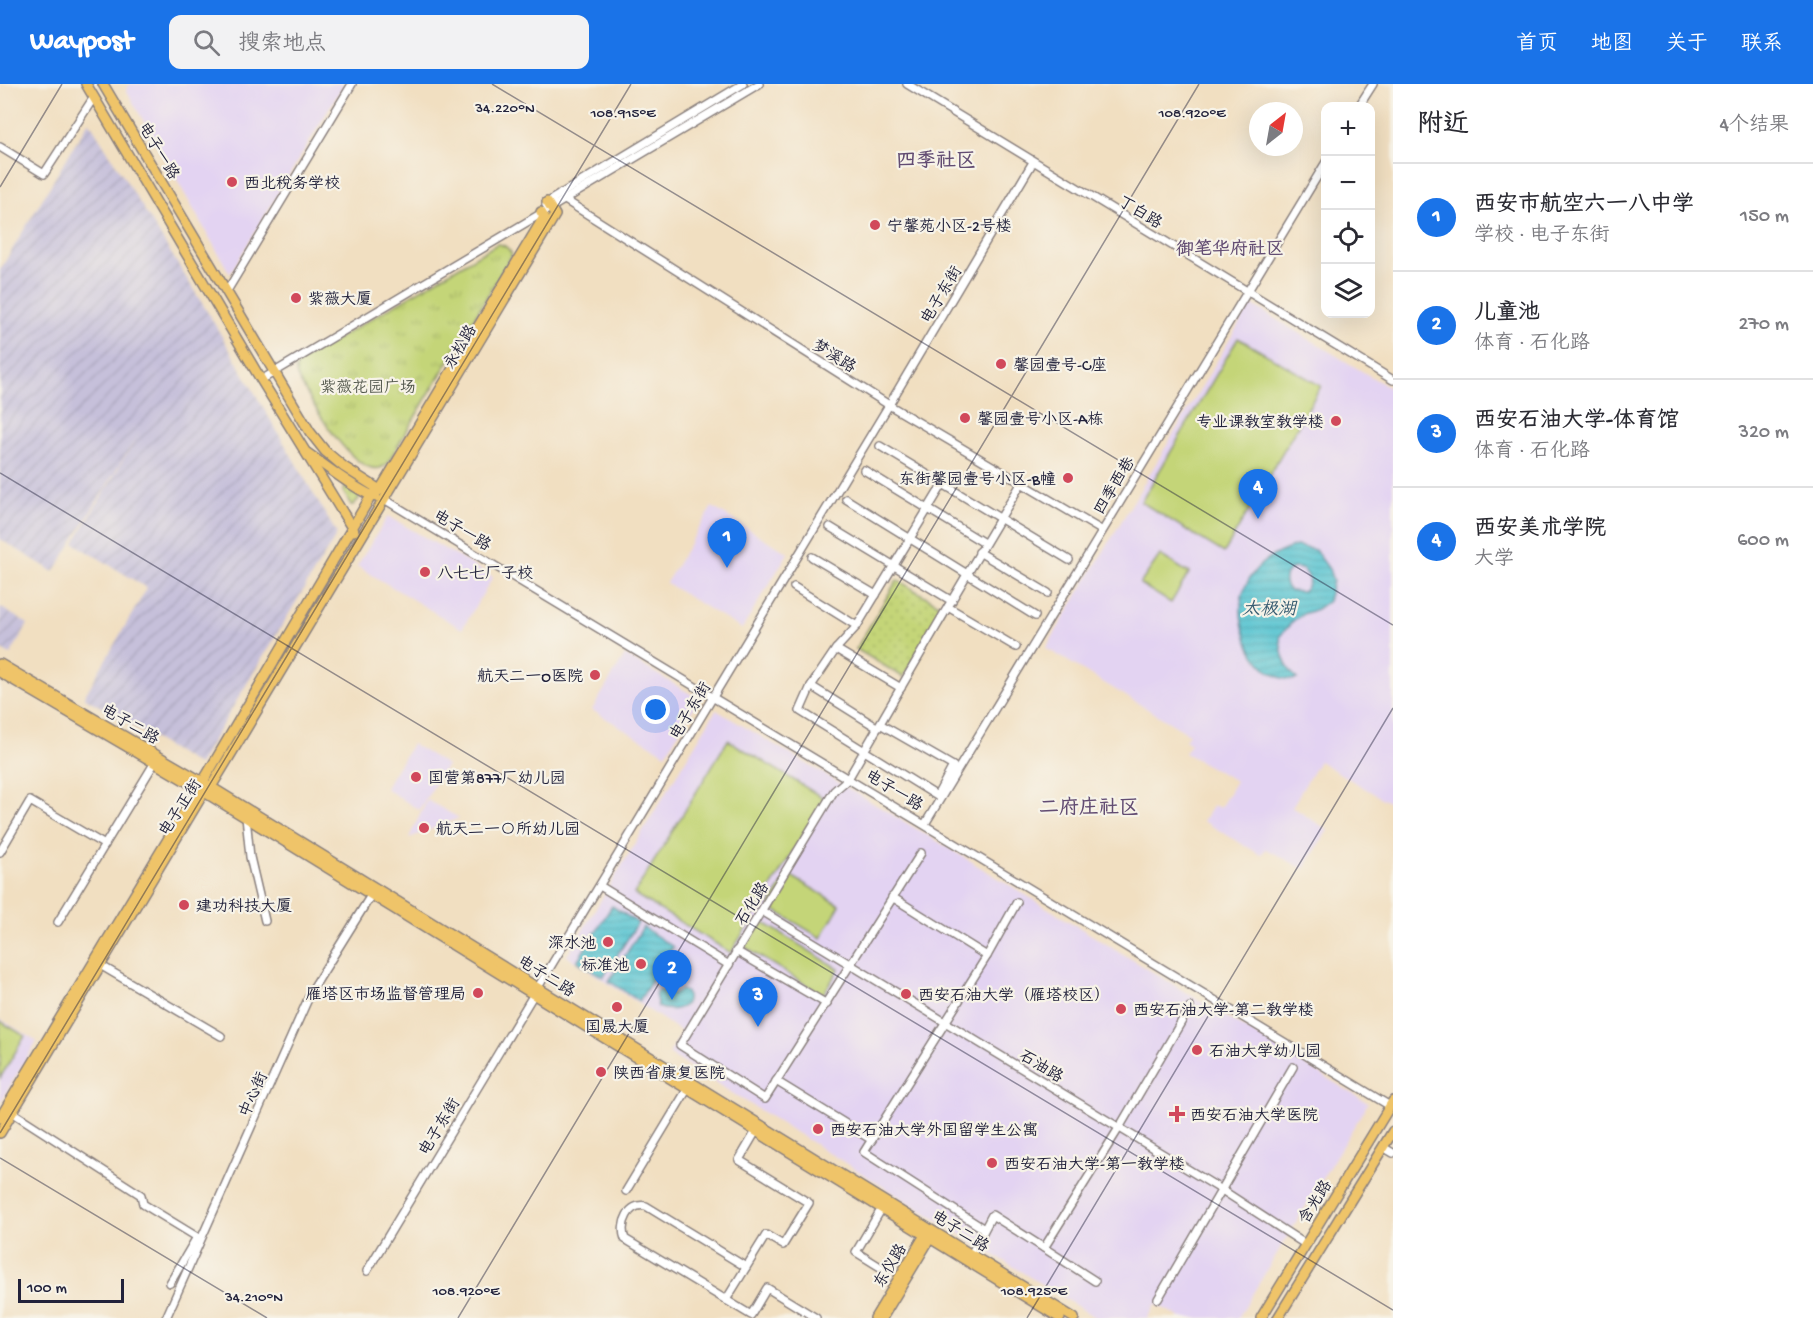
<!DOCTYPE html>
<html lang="zh">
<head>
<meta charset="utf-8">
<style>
	:root { --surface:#fff; --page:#f2f2f3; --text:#2b2b33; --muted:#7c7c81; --line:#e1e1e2; --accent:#1a73e8 }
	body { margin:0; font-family:"Gochi Hand","LXGW WenKai TC",sans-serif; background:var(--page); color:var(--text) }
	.controls { position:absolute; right:18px; top:18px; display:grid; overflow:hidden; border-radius:12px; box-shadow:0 6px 24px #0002 }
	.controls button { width:54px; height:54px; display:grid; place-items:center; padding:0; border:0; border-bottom:2px solid var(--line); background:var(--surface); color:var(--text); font:30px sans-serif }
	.compass { position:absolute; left:1249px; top:18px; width:54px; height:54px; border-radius:50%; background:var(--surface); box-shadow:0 6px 24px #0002; rotate:31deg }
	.scale { position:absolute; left:18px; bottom:15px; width:106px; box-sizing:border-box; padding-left:6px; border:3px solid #22223b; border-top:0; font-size:16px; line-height:21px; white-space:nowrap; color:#22223b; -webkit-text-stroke:4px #f7f3e8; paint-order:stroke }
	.you { position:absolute; left:656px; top:626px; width:21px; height:21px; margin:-15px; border:4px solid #fff; border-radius:50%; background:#1a73e8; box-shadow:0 0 0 9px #1a73e833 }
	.badge { display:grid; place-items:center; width:39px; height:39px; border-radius:50%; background:var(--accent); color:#fff; font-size:20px; font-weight:700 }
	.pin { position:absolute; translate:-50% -50px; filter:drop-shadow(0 2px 3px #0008) }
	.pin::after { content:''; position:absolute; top:32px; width:21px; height:18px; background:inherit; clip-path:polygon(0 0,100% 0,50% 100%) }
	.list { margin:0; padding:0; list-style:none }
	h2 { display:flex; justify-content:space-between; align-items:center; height:78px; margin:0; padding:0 24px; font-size:26px }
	h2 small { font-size:20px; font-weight:400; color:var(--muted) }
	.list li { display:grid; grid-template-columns:39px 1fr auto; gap:18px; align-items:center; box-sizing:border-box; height:108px; padding:0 24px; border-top:2px solid var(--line) }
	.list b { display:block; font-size:22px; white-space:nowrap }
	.list p { margin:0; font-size:20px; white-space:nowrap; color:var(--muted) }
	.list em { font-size:20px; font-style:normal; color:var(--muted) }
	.icon { flex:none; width:33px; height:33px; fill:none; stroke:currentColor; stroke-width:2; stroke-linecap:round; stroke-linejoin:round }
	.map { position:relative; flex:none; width:1393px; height:1234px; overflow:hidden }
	header { display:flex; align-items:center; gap:36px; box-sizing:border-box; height:84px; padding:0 30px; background:var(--accent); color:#fff }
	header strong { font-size:28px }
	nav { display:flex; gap:33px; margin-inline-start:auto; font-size:21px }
	.search { width:420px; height:54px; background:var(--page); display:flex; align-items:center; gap:15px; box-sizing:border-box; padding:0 21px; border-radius:12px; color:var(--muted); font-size:22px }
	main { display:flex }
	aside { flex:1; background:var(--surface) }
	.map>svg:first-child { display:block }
</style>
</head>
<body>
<header>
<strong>Waypost</strong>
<div class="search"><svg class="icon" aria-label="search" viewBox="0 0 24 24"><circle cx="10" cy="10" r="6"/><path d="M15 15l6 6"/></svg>搜索地点</div>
<nav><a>首页</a><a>地图</a><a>关于</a><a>联系</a></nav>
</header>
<main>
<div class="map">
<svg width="1393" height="1234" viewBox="0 0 1393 1234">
	<defs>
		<pattern id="industrial-furrows" width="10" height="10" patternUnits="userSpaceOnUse" patternTransform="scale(1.5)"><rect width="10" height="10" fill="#c6c0da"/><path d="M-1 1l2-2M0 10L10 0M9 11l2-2" fill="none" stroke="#aaa5bc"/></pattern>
		<pattern id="grass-dots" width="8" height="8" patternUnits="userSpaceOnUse" patternTransform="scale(1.5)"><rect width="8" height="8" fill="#c4d578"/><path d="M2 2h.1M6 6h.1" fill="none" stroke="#a8b769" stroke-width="1.8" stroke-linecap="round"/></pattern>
		<pattern id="park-tufts" width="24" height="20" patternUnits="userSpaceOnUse" patternTransform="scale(1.5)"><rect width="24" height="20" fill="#c4d578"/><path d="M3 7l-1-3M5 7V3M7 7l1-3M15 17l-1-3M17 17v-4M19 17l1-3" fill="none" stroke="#a8b769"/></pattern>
		<pattern id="water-rules" width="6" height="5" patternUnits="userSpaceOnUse" patternTransform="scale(1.5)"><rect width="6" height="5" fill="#59c5d2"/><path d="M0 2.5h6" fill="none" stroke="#4da9b5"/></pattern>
	</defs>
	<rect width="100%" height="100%" fill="#f7f3e8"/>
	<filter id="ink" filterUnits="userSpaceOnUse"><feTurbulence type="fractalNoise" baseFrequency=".0167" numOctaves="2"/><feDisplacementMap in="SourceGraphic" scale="12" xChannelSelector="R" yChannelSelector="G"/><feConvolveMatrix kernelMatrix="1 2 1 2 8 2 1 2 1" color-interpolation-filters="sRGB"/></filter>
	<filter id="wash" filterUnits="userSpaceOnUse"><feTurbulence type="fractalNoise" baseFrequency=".008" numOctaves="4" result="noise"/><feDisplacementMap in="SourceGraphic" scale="24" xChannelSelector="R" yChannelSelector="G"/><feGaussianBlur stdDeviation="1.35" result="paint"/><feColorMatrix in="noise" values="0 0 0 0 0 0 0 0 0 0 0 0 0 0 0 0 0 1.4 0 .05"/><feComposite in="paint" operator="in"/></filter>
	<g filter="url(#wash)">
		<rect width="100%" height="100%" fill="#f1dfc1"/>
		<!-- built -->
		<g fill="#e3d3f2">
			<path d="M130,0h214l-114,190 -104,-184z"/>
			<path d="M1251,220l142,86v415l-74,-44 -27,46 36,23 -24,39 -38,-20 -5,6 -58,-34 10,-16 7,3 16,-27 -51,-28 6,-9 -6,-4 4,-6 -143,-86z"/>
			<path d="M712,423l76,46 -46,76 -76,-46z"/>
			<path d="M388,432l105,61 -31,52 -105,-63z"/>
			<path d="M625,571l74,44 -33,55 -74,-44z"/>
			<path d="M716,626l221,131 431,262 -130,215h-57l-25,-14 -9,14h-51l-427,-264 13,-22 -115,-76z"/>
			<path d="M412,660l35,21 -28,45 -34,-22z"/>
			<path d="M427,716l32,18 -50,20z"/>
			<path d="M0,935l37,22 -37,62z"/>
		</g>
		<!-- industrial -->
		<g fill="url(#industrial-furrows)">
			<path d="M89,37l121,195 127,218 -139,231 -114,-68 63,-109 -73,-45 67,-113 -87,142 -54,-33v-269z"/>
			<path d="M0,523l28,17 -18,31 -10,-6z"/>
		</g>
		<!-- grass -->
		<g fill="url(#grass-dots)" stroke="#737c5a" stroke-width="1.5">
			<path d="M346,402c6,3 13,5 13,13l-6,6h-2l-8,-14z"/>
			<path d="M897,496l47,27 -41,70 -47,-28z"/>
		</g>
		<!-- park -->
		<path fill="url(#park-tufts)" stroke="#737c5a" stroke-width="1.5" d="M497,160c7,0 12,4 15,11l-2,3 -123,206c-25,24 -70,-53 -80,-70 -3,-7 -13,-18 -11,-26 1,-4 5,-7 9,-10z"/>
		<!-- pitch -->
		<g fill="#c4d578" stroke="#737c5a" stroke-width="1.5">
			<path d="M1238,254l83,48 -97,167 -83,-51z"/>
			<path d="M1160,471l29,18 -18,30 -31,-19z"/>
			<path d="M728,656l97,59 -94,154 -97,-59z"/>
			<path d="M788,790l52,31 -19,33 -52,-31z"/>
			<path d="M761,837l78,48 -16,26 -79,-48z"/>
			<path d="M0,937l25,15 -25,42z"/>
		</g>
		<!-- water -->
		<g fill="url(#water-rules)" stroke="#3e7486" stroke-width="1.5" fill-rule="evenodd">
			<path d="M1296,462l19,4 14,19 4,12 -5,20 -11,8 -14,5 -10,7 -13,15c1,18 4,29 17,43 -8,2 -15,-1 -22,-4 -27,-14 -43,-63 -29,-90 11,-23 27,-31 50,-39zM1294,484c15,0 20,15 8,24l-12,-1c-8,-8 -7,-19 4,-23z"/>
			<path d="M612,822l26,17 -35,54 -26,-16z"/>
			<path d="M643,843l30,20 -34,54 -30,-20z"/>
			<path d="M658,906l14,4 9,-4 5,2c7,18 -16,20 -28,15l-3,-13z"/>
		</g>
	</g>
	<g filter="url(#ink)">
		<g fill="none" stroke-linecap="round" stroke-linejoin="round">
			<defs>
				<g id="minor">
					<path d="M907,0l486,296"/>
					<path d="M1359,22l14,-22"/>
					<path d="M0,63l44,27 50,-77"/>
					<path d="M561,109l4,7 324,205 212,125"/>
					<path d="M546,121l8,-7 189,-114"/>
					<path d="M227,207l125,-207"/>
					<path d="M261,296l498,-296"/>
					<path d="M880,362l189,114"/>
					<path d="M864,386l120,73"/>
					<path d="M384,415l1006,607"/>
					<path d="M846,415l189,117"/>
					<path d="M830,443l122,74"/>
					<path d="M979,468l69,41"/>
					<path d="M812,473l64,38"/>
					<path d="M794,503l63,39"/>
					<path d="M948,523l68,40"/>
					<path d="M836,565l21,-23 86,-142"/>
					<path d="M811,602l67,42"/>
					<path d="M880,640l73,42 -16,30 -137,-85 11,-25 25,-37 65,39"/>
					<path d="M246,733l4,40 15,64"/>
					<path d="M925,740l401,-662"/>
					<path d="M0,768l30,-51 75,44"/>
					<path d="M921,769l-156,246 -85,-54 154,-254 14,-12c57,-99 114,-198 173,-295"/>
					<path d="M600,802l129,79"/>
					<path d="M892,813l95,59"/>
					<path d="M762,827l460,279 83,54"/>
					<path d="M58,838l97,-160"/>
					<path d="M736,867l91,53"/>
					<path d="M100,881l121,71"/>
					<path d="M776,997l96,59"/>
					<path d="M12,1028l129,83 2,9 54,33 -27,46"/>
					<path d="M1383,1063l10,6"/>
					<path d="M626,1107l62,-103"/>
					<path d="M882,1124l-26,44 29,18"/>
					<path d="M984,1145l-120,-77 123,-196 30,-54"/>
					<path d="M1044,1164l51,33"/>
					<path d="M971,1171l21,-40 52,33 75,-120 71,-121"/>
					<path d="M746,1183l-100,-61c-17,-4 -27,18 -21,33l126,76 16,-27 49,30"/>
					<path d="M367,1187l522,-866 144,-243"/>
					<path d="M1158,1215l135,-232"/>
					<path d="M726,1216l40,-65 17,10 26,-42 -70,-43 17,-29"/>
					<path d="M166,1234l146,-328 61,-98"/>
				</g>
				<g id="major">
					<path d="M86,0l171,289 97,158"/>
					<path d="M103,0l207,348 15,19 19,16 36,23"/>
					<path d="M307,369c16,11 53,40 69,44"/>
					<path d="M0,580l211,123 863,531"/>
					<path d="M0,588l198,116 862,530"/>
					<path d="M0,1034l208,-345 163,-277 9,-6 164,-273 -3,-5"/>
					<path d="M0,1049l204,-341 7,-5 344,-572 -8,-13"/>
					<path d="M875,1234l53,-88"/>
					<path d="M882,1234l50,-83"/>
					<path d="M1261,1234l132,-217"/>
					<path d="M1278,1234l115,-187"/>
				</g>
			</defs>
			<!-- minor casing -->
			<use href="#minor" stroke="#8a807e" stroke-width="10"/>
			<!-- major casing -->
			<use href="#major" stroke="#8a807e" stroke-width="12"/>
			<!-- minor -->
			<use href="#minor" stroke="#fff" stroke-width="7"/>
			<!-- major -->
			<use href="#major" stroke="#efc469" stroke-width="9"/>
		</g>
	</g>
	<!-- ticks -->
	<path fill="none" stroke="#22223b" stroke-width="1.5" stroke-opacity="0.45" d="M492,0l901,541M0,103l62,-103M0,389l1393,837M0,1049l631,-1049M0,1074l267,160M458,1234l741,-1234M1027,1234l366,-610"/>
	<!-- markers -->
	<g fill="#d1495b" stroke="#f7f3e8" stroke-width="2">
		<circle cx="232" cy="98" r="6"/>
		<circle cx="875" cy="141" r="6"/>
		<circle cx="296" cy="214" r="6"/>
		<circle cx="1001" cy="280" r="6"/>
		<circle cx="965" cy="334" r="6"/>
		<circle cx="1336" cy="337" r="6"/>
		<circle cx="1068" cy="394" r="6"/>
		<circle cx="425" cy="488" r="6"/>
		<circle cx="595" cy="591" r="6"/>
		<circle cx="416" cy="693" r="6"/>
		<circle cx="424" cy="744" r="6"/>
		<circle cx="184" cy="821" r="6"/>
		<circle cx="608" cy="858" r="6"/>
		<circle cx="641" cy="880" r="6"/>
		<circle cx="478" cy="909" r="6"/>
		<circle cx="906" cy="910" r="6"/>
		<circle cx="617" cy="923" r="6"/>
		<circle cx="1121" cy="925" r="6"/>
		<circle cx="1197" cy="966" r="6"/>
		<circle cx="601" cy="988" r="6"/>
		<path d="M1174 1021h6v6h6v6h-6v6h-6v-6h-6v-6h6z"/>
		<circle cx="818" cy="1045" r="6"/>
		<circle cx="992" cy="1079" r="6"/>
	</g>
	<g text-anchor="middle" stroke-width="4.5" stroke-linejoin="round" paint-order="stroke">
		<!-- street labels -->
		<g font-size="16" fill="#22223b" stroke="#f7f3e8">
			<text transform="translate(160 66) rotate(59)" y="6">电子一路</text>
			<text transform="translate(1141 127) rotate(31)" y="6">丁白路</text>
			<text transform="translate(940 210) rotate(-59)" y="6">电子东街</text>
			<text transform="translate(459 262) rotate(-59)" y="6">永松路</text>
			<text transform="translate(835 271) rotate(32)" y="6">梦溪路</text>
			<text transform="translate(1113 401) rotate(-59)" y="6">四季西巷</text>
			<text transform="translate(463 445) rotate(31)" y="6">电子一路</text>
			<text transform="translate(689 626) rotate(-59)" y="6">电子东街</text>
			<text transform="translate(131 639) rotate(30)" y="6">电子二路</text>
			<text transform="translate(895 705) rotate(31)" y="6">电子一路</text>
			<text transform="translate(179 723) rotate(-57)" y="6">电子正街</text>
			<text transform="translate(751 819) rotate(-58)" y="6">石化路</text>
			<text transform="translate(547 891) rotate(32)" y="6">电子二路</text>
			<text transform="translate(1042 981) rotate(31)" y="6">石油路</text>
			<text transform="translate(252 1010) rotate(-66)" y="6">中心街</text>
			<text transform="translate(438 1042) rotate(-59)" y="6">电子东街</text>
			<text transform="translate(1314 1117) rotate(-58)" y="6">含光路</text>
			<text transform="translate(961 1146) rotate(32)" y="6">电子二路</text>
			<text transform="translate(889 1181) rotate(-59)" y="6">东仪路</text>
		</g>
		<!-- poi labels -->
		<g font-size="16" fill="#22223b" stroke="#f7f3e8" text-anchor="start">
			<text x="244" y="104">西北税务学校</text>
			<text x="887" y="147">宁馨苑小区-2号楼</text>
			<text x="308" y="220">紫薇大厦</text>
			<text x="1013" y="286">馨园壹号-C座</text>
			<text x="977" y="340">馨园壹号小区-A栋</text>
			<text x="1324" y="343" text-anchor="end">专业课教室教学楼</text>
			<text x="1056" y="400" text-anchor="end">东街馨园壹号小区-B幢</text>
			<text x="437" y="494">八七七厂子校</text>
			<text x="583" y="597" text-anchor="end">航天二一O医院</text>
			<text x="428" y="699">国营第877厂幼儿园</text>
			<text x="436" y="750">航天二一〇所幼儿园</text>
			<text x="196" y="827">建功科技大厦</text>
			<text x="596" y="864" text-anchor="end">深水池</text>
			<text x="629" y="886" text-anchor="end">标准池</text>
			<text x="466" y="915" text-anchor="end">雁塔区市场监督管理局</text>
			<text x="918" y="916">西安石油大学（雁塔校区）</text>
			<text x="1133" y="931">西安石油大学-第二教学楼</text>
			<text x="617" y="948" text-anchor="middle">国晟大厦</text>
			<text x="1209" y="972">石油大学幼儿园</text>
			<text x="613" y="994">陕西省康复医院</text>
			<text x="1190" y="1036">西安石油大学医院</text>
			<text x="830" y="1051">西安石油大学外国留学生公寓</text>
			<text x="1004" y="1085">西安石油大学-第一教学楼</text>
		</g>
		<!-- park labels -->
		<g font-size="16" fill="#53584d" stroke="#f7f3e8">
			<text x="368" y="308">紫薇花园广场</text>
		</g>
		<!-- neighbourhood labels -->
		<g font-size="18" font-weight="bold" fill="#634d73" stroke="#f7f3e8">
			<text x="1230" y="170">御笔华府社区</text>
		</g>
		<!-- water labels -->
		<g font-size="18" font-style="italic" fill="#355b70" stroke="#f7f3e8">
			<text x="1269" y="530">太极湖</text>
		</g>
		<!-- quarter labels -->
		<g font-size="20" font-weight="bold" fill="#634d73" stroke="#f7f3e8">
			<text x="936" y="82">四季社区</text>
			<text x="1089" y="729">二府庄社区</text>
		</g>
	</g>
	<g font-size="15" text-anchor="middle" fill="#22223b" stroke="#f7f3e8" stroke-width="4.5" stroke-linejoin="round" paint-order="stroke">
		<text x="505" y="28">34.220°N</text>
		<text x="623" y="33">108.915°E</text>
		<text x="1192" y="33">108.920°E</text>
		<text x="466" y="1211">108.920°E</text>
		<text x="1034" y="1211">108.925°E</text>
		<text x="254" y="1217">34.210°N</text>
	</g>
</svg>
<div class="controls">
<button>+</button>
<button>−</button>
<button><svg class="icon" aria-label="locate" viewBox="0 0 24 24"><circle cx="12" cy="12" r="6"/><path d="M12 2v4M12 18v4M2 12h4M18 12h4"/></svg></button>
<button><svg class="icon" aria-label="layers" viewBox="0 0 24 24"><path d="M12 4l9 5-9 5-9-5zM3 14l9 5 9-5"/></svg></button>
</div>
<svg class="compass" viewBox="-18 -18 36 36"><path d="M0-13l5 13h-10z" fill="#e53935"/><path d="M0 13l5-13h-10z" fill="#7c7c81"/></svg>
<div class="scale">100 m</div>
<div class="you"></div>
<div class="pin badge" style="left:727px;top:484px">1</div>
<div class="pin badge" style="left:672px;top:916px">2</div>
<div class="pin badge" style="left:758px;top:943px">3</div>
<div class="pin badge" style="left:1258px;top:435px">4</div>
</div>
<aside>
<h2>附近<small>4个结果</small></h2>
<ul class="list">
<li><span class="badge">1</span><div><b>西安市航空六一八中学</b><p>学校 · 电子东街</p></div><em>150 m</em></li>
<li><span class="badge">2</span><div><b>儿童池</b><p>体育 · 石化路</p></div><em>270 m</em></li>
<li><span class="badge">3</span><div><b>西安石油大学-体育馆</b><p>体育 · 石化路</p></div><em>320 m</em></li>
<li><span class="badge">4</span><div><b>西安美术学院</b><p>大学</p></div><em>600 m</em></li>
</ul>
</aside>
</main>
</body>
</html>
